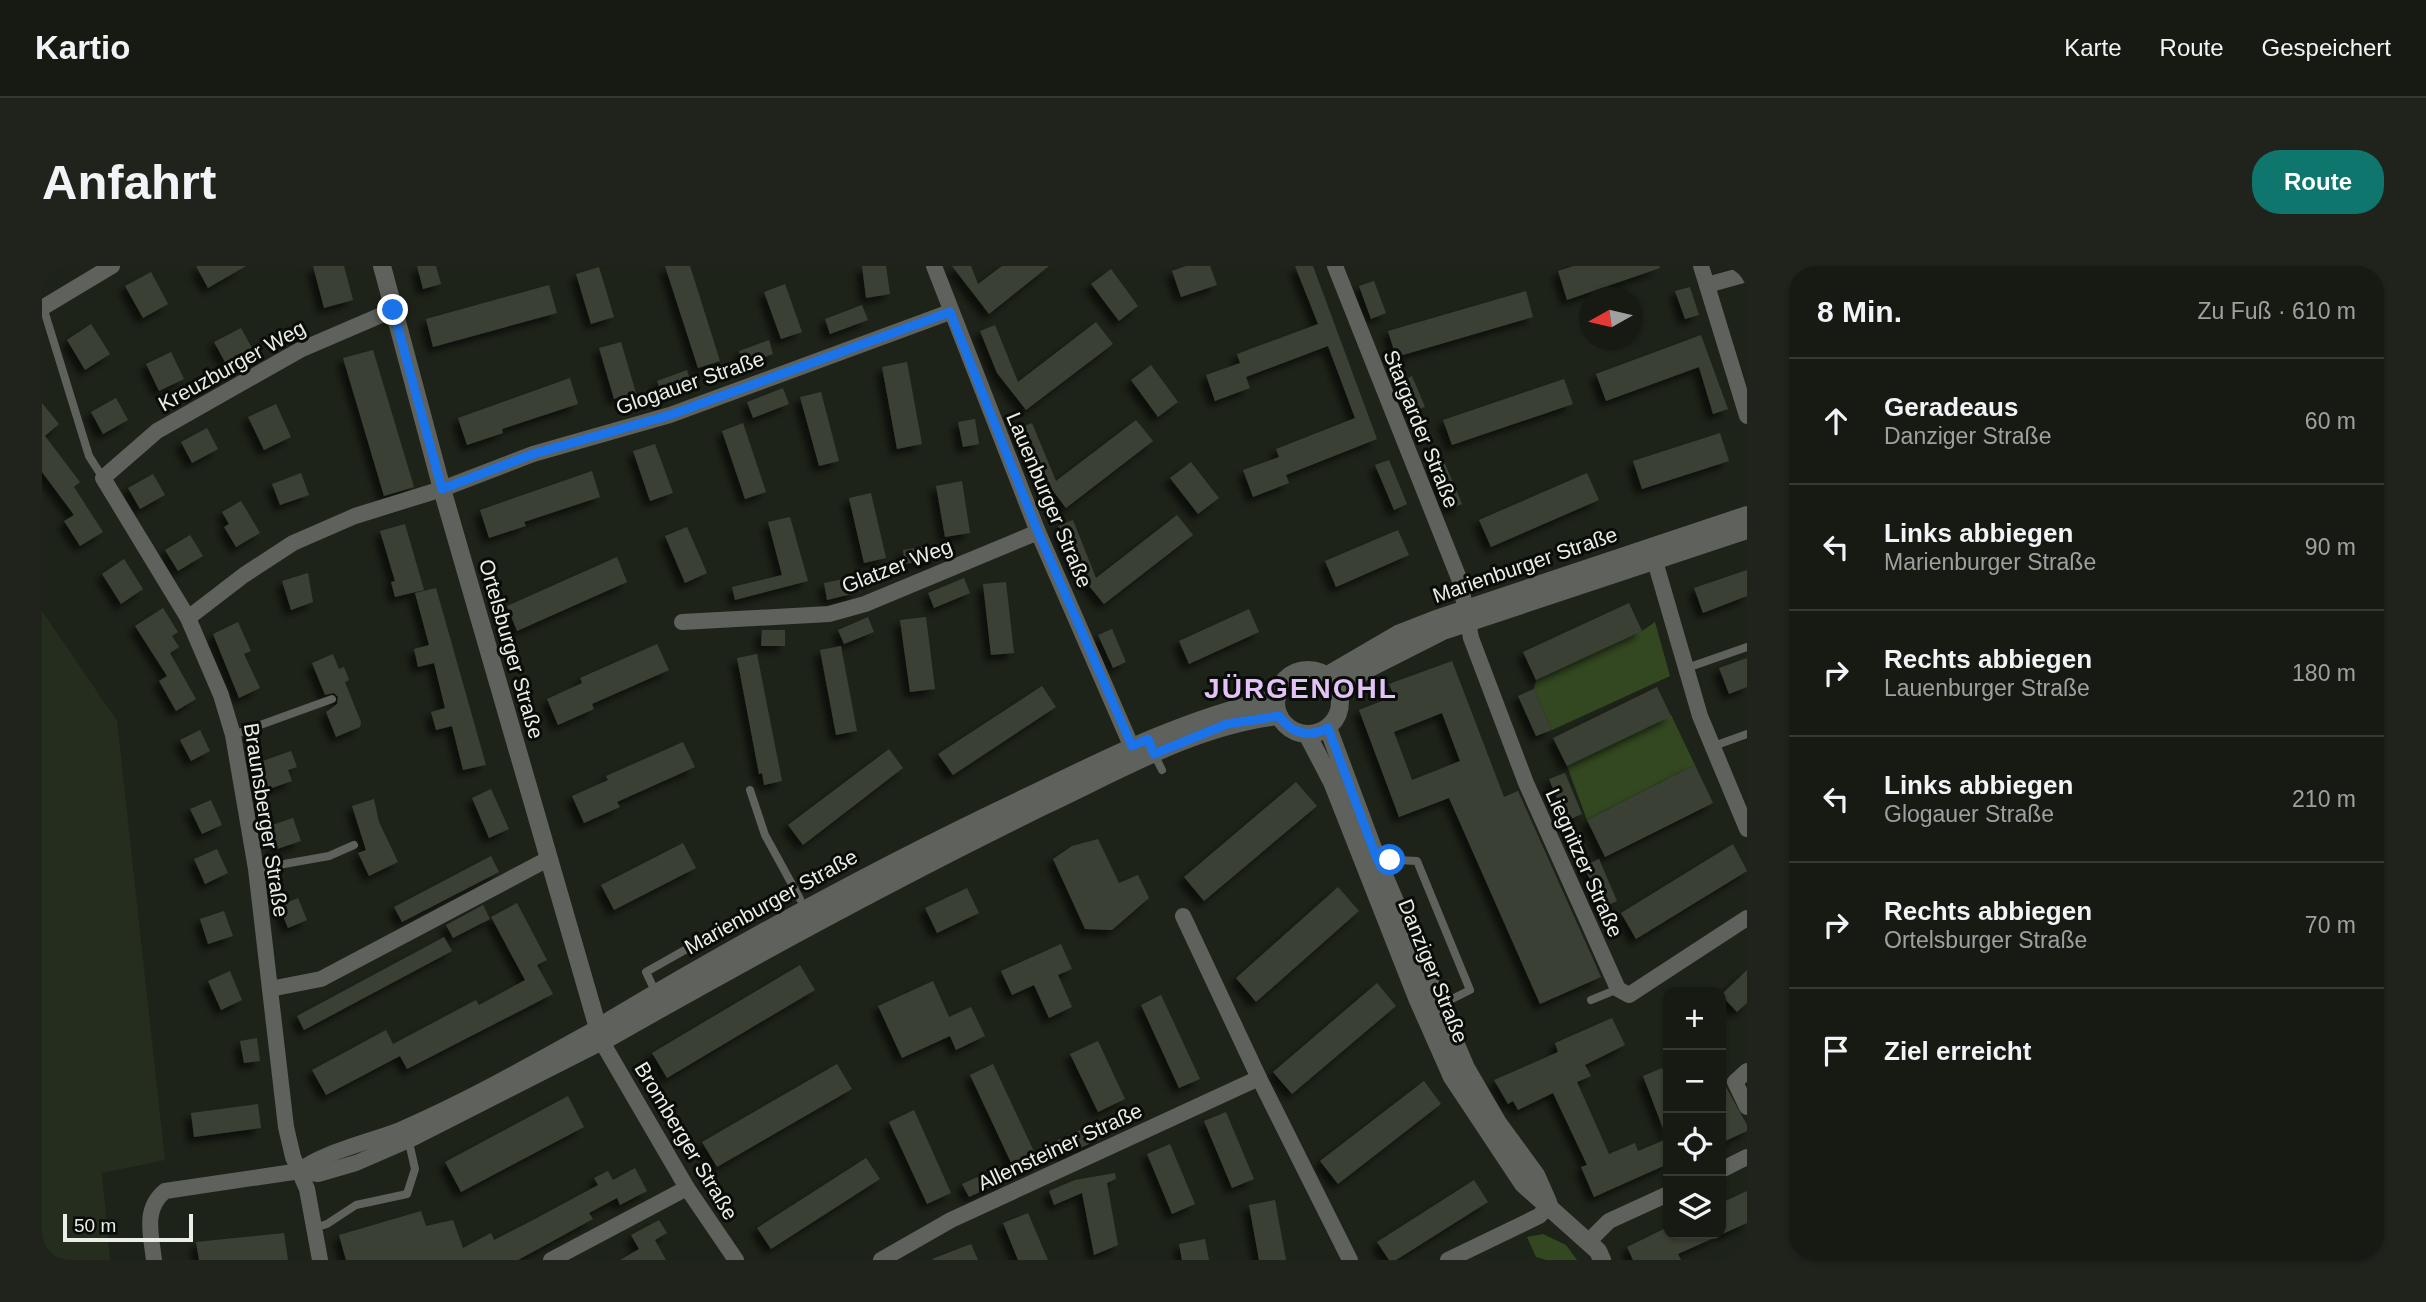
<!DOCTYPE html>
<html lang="de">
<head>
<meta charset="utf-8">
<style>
	:root { --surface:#161a13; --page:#1f231c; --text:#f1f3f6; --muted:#9ea1a0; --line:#353833; --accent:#0f766e }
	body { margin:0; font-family:Helvetica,sans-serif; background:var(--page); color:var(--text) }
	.controls { position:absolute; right:21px; bottom:21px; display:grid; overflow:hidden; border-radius:14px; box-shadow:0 2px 5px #0004 }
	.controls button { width:63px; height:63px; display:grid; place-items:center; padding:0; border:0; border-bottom:2px solid var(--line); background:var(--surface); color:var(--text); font:35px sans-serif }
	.compass { position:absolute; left:1537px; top:21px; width:63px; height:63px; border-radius:50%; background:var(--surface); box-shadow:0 2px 5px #0004; rotate:262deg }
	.scale { position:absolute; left:21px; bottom:18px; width:130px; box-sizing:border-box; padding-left:7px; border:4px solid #eaeee7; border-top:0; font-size:19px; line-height:24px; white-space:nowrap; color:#eaeee7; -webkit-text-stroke:5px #090c08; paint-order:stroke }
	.stop { position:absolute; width:21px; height:21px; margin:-16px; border:5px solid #1a73e8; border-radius:50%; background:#fff }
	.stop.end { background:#1a73e8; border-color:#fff; box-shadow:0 2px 7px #0008 }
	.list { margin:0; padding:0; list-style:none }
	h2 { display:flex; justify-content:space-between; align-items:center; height:91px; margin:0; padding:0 28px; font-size:30px }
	h2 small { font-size:23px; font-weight:400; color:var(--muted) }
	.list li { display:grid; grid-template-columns:46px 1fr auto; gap:21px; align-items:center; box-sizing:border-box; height:126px; padding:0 28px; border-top:2px solid var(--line) }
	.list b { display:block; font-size:26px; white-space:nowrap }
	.list p { margin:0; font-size:23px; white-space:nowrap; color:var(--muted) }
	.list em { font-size:23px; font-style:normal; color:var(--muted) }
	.icon { flex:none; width:38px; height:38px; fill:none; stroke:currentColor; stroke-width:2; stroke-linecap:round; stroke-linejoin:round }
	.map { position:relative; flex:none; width:1705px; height:994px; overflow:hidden; border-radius:28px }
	header { display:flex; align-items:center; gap:42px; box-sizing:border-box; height:98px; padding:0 35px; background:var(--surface); border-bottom:2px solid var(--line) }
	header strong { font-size:33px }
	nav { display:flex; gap:38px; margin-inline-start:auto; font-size:24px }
	.intro { display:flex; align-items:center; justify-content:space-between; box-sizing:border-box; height:168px; padding:0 42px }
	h1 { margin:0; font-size:49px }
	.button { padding:18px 32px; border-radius:28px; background:var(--accent); color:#fff; font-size:24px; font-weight:700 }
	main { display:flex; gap:42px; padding:0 42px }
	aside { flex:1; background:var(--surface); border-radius:28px; box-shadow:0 2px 5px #0004 }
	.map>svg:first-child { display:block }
</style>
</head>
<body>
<header>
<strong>Kartio</strong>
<nav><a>Karte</a><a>Route</a><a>Gespeichert</a></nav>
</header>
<div class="intro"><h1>Anfahrt</h1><a class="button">Route</a></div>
<main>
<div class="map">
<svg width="1705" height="994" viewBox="0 0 1705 994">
	<defs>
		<filter id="shadow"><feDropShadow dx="-6" dy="6" stdDeviation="3.5" flood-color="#0009"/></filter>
	</defs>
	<rect width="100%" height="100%" fill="#1e2319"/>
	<!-- built -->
	<path fill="#252d1e" d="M0,345l75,110 48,439 -63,13 8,87h-68z"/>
	<!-- green -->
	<g fill="#334820">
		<path d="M1613,356l15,54 -118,54 -18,-41 2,-9 106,-49z"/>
		<path d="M1629,449l24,50 -108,55 -20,-54z"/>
		<path d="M1501,968l23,11 11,15h-31l-10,-3 -9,-20z"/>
	</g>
	<!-- building -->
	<g fill="#3a4035" fill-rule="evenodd" filter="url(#shadow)">
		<path d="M154,0h50l-38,22z"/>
		<path d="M271,0h31l9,34 -29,8z"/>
		<path d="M375,0h19l5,18 -18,5z"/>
		<path d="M623,0h25l30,95 -22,7z"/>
		<path d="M820,0h24l4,28 -24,4z"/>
		<path d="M910,0h19l7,18 24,-18h47l-60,48z"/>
		<path d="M1144,0h24l7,19 -36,12 -9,-26z"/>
		<path d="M1253,0h18l64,173 -91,36 3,8 -36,14 -10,-27 36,-13 -3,-8 79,-31 -27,-72 -82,31 4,11 -35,13 -9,-26 34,-12 -3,-9 81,-30z"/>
		<path d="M1532,0h85l1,2 -93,32 -9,-29z"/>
		<path d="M557,1l15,50 -23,7 -15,-50z"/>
		<path d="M1069,3l27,37 -19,15 -28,-37z"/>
		<path d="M109,6l17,32 -25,14 -18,-32z"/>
		<path d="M1332,15l12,32 -15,6 -12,-33z"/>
		<path d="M743,18l17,48 -21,7 -17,-47z"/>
		<path d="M507,19l8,28 -124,34 -7,-28z"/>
		<path d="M1648,21l9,28 -14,4 -10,-28z"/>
		<path d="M1484,25l7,26 -137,40 -8,-26z"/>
		<path d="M820,39l6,15 -38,14 -5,-15z"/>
		<path d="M1054,56l17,22 -87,66 -29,-37 -17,-42 15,-6 23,57z"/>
		<path d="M49,58l19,30 -25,16 -18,-30z"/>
		<path d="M199,62l11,20 -27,14 -11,-20z"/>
		<path d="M1659,69l27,74 -15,5 -14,-47 -93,34 -10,-27z"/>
		<path d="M727,74l4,14 -29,11 -5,-14z"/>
		<path d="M579,76l15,51 -22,6 -15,-51z"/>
		<path d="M331,84l41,137 -30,9 -41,-138z"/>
		<path d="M129,86l13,27 -25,12 -13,-27z"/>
		<path d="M865,96l15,82 -25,5 -15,-82z"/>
		<path d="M1109,99l27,37 -20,15 -27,-37z"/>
		<path d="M645,104l4,14 -29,11 -5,-14z"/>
		<path d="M1370,110l13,31 -15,6 -12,-31z"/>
		<path d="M528,112l8,26 -76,25 1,4 -36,12 -9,-27z"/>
		<path d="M1522,113l9,25 -121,41 -9,-25z"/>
		<path d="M741,122l6,16 -36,14 -6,-16z"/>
		<path d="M779,126l18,69 -20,5 -19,-69z"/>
		<path d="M74,132l12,22 -25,14 -12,-22z"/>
		<path d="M0,137l17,21 -14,12 35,46 -6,5 29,45 -23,14 -16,-25 10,-6 -32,-43z"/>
		<path d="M234,138l15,33 -27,13 -16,-33z"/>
		<path d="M933,153l4,25 -16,3 -5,-25z"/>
		<path d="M1094,154l17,21 -87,67 -29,-38 -2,2 -17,-43 14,-6 24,58z"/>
		<path d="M701,157l23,69 -21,7 -23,-68z"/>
		<path d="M165,162l11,21 -26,14 -11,-21z"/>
		<path d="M1678,167l9,28 -87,28 -9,-28z"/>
		<path d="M613,178l18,49 -23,8 -17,-50z"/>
		<path d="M1347,194l18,44 -13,6 -19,-45z"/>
		<path d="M1402,195l18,43 -13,5 -17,-43z"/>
		<path d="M1149,196l28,36 -21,16 -28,-36z"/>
		<path d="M550,205l8,26 -76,25 2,4 -37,12 -9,-28z"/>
		<path d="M259,207l8,22 -29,10 -8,-21z"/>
		<path d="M1545,207l12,27 -108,47 -12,-27z"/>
		<path d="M111,208l12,21 -25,14 -12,-21z"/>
		<path d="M920,215l8,52 -25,4 -9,-51z"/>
		<path d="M829,227l15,65 -22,5 -15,-65z"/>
		<path d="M199,235l19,32 -24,14 -12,-20 5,-3 -7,-12z"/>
		<path d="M1135,249l16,20 -89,69 -29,-35 -17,-43 15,-6 23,58z"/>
		<path d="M748,251l18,64 -73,19 -3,-13 50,-12 -14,-53z"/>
		<path d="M363,258l19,66 -29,7 -4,-15 4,-1 -15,-50z"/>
		<path d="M645,261l20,46 -22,10 -20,-47z"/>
		<path d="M1356,264l11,25 -73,32 -11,-26z"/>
		<path d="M148,269l13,21 -25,15 -13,-21z"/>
		<path d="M891,279l3,14 -31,5 -2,-14z"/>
		<path d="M575,291l10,25 -110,49 -10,-25z"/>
		<path d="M82,293l19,30 -22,15 -19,-30z"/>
		<path d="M1705,304v26l-44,17 -9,-25z"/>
		<path d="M266,307l5,29 -22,8 -9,-29z"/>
		<path d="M811,311l3,16 -29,7 -3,-17z"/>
		<path d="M922,312l6,15 -36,15 -6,-15z"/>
		<path d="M964,316l8,71 -23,2 -8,-71z"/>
		<path d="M394,322l50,177 -23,5 -11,-44 -16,4 -5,-18 14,-4 -11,-45 -16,4 -4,-18 15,-4 -14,-52z"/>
		<path d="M1587,337l13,28 -106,49 -13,-28z"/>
		<path d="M121,342l15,24 -6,4 7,11 -9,6 26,46 -20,12 -17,-30 8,-5 -32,-50z"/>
		<path d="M1207,343l10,23 -70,32 -10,-23z"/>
		<path d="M826,351l6,15 -30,12 -6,-14z"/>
		<path d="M884,351l9,72 -25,3 -10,-72z"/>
		<path d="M196,356l13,29 -7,3 16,34 -21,10 -26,-64z"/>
		<path d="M1070,363l14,33 -13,6 -15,-33z"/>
		<path d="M720,364h23v16h-24z"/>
		<path d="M615,378l12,26 -77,34 2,5 -36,16 -11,-26 35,-16 -2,-5z"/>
		<path d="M799,380l16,85 -21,4 -16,-85z"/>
		<path d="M291,388l6,15 5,-2 5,13 -4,2 16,40 -1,5 -24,10 -10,-25 11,-8 1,-7 -4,-4 -9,2 -13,-32z"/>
		<path d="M715,388l25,127 -18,4 -2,-12 -3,1 -22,-116z"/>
		<path d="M1705,392v29l-18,7 -10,-26z"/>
		<path d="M1410,395l52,136 14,-6 83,186 -61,27 -91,-206 -50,19 -40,-107 35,-14 -5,-12zM1400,447l18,48 -48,19 -18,-48z"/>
		<path d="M1000,420l14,21 -103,68 -15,-21z"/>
		<path d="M1615,421l14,29 -104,50 -14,-28z"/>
		<path d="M1492,423l18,41 -16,6 -18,-40z"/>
		<path d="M158,464l10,21 -19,10 -11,-21z"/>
		<path d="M641,476l12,25 -78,35 3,5 -36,16 -12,-27 36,-16 -2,-4z"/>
		<path d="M847,483l14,19 -100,77 -15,-20z"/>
		<path d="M249,485l6,16 -9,3 4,11 -23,8 -9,-27z"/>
		<path d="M1653,499l18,38 -108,54 -18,-37z"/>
		<path d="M1523,507l17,41 -16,7 -17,-42z"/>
		<path d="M1254,516l21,24 -113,95 -20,-24z"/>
		<path d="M449,523l18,40 -20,9 -17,-40z"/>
		<path d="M332,533l5,23 19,40 -29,14 -11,-23 8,-3 -14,-44z"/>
		<path d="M169,534l11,25 -20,9 -12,-25z"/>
		<path d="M251,552l8,23 -24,8 -8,-23z"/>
		<path d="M1056,573l21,44 19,-8 11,23 -37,32 -27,-1 -32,-70 19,-13z"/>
		<path d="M641,577l13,25 -82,42 -13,-25z"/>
		<path d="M1691,578l14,27 -111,68 -15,-26z"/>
		<path d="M175,583l11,24 -23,11 -11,-25z"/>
		<path d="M449,590l8,16 -97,50 -8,-15z"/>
		<path d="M1557,593l18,42 -15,7 -18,-42z"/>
		<path d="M1296,621l21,24 -103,91 -20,-24z"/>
		<path d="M925,622l12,25 -42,20 -12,-25z"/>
		<path d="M256,632l9,22 -19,8 -9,-22z"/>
		<path d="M475,637l30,57 -10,5 16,29 -146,75 -7,-13 -74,39 -14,-25 74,-40 7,14 83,-44 3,5 46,-25 -34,-63z"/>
		<path d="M441,639l7,14 -37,19 -7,-13z"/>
		<path d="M182,645l9,25 -25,8 -8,-25z"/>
		<path d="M402,671l8,14 -148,79 -7,-14z"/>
		<path d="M1019,678l11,25 -14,6 14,32 -23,11 -15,-33 -22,10 -11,-24z"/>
		<path d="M758,699l15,25 -148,88 -15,-25z"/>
		<path d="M1705,704v33l-10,9 -16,-17z"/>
		<path d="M188,705l12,29 -21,10 -13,-29z"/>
		<path d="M891,715l16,36 22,-10 14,29 -29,14 -6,-14 -48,22 -24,-52z"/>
		<path d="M1335,717l19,23 -104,88 -19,-22z"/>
		<path d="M1119,729l39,84 -21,9 -38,-83z"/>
		<path d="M1570,752l13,27 -40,20 6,11 -14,6 32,72 26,-11 3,8 29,-12 -24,-63 19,-8 6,14v82l-74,33 -13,-30 6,-2 -34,-72 -35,17 -5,-9 -5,3 -14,-24 64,-28 -3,-9z"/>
		<path d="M215,772l3,23 -16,2 -4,-22z"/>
		<path d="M1056,775l27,58 -27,13 -28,-58z"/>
		<path d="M795,798l15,25 -135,78 -15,-25z"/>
		<path d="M951,798l44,94 -23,11 -44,-94z"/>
		<path d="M1679,800l5,21 21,38v6l-26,12z"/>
		<path d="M1382,815l17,23 -103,80 -18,-23z"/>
		<path d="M526,830l16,31 -123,65 -16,-30z"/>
		<path d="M216,838l3,24 -67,9 -3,-24z"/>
		<path d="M872,844l37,83 -24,11 -38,-82z"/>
		<path d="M1184,846l28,67 -22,9 -28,-67z"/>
		<path d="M1051,858l7,15 -37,17 -7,-15z"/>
		<path d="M1128,878l25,60 -23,10 -25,-60z"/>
		<path d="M824,892l14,21 -109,70 -14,-21z"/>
		<path d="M958,901l6,13 -37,17 -7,-13z"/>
		<path d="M593,902l12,23 -27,14 -3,-7 -28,15 4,6 -75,41h-172l-7,-25 82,-24 5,15 27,-6 10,28 28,-15 3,7 41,-21 63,-34 -4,-7 14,-7 5,9z"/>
		<path d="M1073,907l1,6 -9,4 11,62 -24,10 -12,-62 -28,12 -5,-14 26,-11z"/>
		<path d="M1432,914l14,22 -92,58h-7l-12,-18z"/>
		<path d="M1705,925v32l-69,31 3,6h-48l-6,-13 41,-20v7h53v-31z"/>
		<path d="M1233,934l11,60h-27l-10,-55z"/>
		<path d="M986,947l11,26 9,21h-30l-15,-37z"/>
		<path d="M617,954l8,13 -12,7 11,20h-46l19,-11 -8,-14z"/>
		<path d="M242,967l4,27h-89l-3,-18z"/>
		<path d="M1163,973l4,21h-27l-3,-16z"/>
		<path d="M929,978l7,16h-45l-1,-1z"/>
	</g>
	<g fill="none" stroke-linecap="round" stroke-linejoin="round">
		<!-- service -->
		<g stroke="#5e615c" stroke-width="8">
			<path d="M1,41l46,149 14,22"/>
			<path d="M1642,403l63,-22"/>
			<path d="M191,469l99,-36"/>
			<path d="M1669,481l36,-13"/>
			<path d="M1112,488l8,16"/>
			<path d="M708,524l15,45 35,64"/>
			<path d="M1335,593l40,2 53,129 -30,15"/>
			<path d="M214,603l73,-13 25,-11"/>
			<path d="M614,727l-10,-21 131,-74 21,-2"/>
			<path d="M1549,734l27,-11"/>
			<path d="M272,962l13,-4 29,-19 51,-11 8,-25 -7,-31"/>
		</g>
		<!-- minor -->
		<g stroke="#5e615c" stroke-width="16">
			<path d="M892,0l104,266 99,227"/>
			<path d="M1293,0l125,315 11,57 55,145 92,206 11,6 118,-77"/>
			<path d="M1659,0l46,150"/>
			<path d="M1665,19l40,-11"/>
			<path d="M0,42l70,-42"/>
			<path d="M1610,285l48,165 47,113"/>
			<path d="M146,352l56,-43 49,-32 62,-27 87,-27 91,-35 137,-39 280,-103"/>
			<path d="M640,356l147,-8 36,-10 173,-72"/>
			<path d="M1141,650l76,162"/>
			<path d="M228,723l51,-10 227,-120"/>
			<path d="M1705,805l-12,11 12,25"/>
			<path d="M1679,904l26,-13"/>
			<path d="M258,905c17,-17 76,-31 102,-42 67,-29 132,-66 195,-101"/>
			<path d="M1546,976l21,-21 59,-27"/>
			<path d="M112,994c-3,-26 -11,-51 11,-69l135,-20 18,3 38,-11 53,-23 193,-98 85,146 49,72"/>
			<path d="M278,994l-13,-71 -14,-32 -7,-30 -30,-258 -23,-134 -12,-40 -33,-77 -85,-140 54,-47 143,-81 93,-40"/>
			<path d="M509,994l136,-72"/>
			<path d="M839,994l70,-40 308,-142 91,182"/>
			<path d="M1406,994l91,-44 11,-11"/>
		</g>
		<!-- tertiary -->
		<g stroke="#5e615c" stroke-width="18">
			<path d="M340,0l60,223 160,553c147,-84 294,-164 446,-238 74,-35 149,-79 231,-88"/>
			<circle cx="1266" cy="436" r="32"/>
			<path d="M1284,410l72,-42 41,-16 308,-103"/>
			<path d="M1296,424l28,-20 77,-39 304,-101"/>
			<path d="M1286,462l49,131 89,209 32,55 38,52 12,27"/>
			<path d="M1265,468l25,48 85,216 35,79 71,107 75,67 4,9"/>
			<path d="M555,762c142,-85 285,-163 434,-233 80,-39 158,-78 246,-97"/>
		</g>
	</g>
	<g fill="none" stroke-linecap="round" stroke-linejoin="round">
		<!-- route -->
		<path stroke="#1a73e8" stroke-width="9" d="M351,44l49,179 91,-35 137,-39 280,-103 88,220 94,214 16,-7 6,15 73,-30 52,-8c13,18 30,22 49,12l49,131 13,1"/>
	</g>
	<g text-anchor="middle" stroke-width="6" stroke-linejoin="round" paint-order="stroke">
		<!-- street labels -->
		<g font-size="21" fill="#eaeee7" stroke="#090c08">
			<text transform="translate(190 100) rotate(-29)" y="7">Kreuzburger Weg</text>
			<text transform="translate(648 117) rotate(-19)" y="7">Glogauer Straße</text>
			<text transform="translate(1379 163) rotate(68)" y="7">Stargarder Straße</text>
			<text transform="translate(1007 234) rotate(67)" y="7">Lauenburger Straße</text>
			<text transform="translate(1483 299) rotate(-19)" y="7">Marienburger Straße</text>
			<text transform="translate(855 300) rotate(-21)" y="7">Glatzer Weg</text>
			<text transform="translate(469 383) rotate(74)" y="7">Ortelsburger Straße</text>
			<text transform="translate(224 554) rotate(81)" y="7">Braunsberger Straße</text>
			<text transform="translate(1542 597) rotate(66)" y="7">Liegnitzer Straße</text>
			<text transform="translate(729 636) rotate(-29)" y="7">Marienburger Straße</text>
			<text transform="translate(1391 705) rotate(68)" y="7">Danziger Straße</text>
			<text transform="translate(644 875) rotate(59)" y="7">Bromberger Straße</text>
			<text transform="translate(1018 881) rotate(-25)" y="7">Allensteiner Straße</text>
		</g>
		<!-- district labels -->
		<g font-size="28" font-weight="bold" letter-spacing="2" fill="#e2c2f7" stroke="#090c08">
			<text x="1259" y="432">JÜRGENOHL</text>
		</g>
	</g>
</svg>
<div class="controls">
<button>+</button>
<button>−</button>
<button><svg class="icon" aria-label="locate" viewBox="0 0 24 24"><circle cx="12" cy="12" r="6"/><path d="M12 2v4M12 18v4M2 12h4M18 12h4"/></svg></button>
<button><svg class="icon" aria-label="layers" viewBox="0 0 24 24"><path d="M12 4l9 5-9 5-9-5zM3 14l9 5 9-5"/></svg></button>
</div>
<svg class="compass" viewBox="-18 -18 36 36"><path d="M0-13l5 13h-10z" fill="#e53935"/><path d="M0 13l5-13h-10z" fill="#9ea1a0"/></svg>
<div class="scale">50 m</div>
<div class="stop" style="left:1348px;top:594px"></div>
<div class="stop end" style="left:351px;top:44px"></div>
</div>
<aside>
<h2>8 Min.<small>Zu Fuß · 610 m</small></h2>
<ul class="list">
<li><svg class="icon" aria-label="ahead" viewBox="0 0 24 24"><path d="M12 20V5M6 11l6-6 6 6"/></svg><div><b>Geradeaus</b><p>Danziger Straße</p></div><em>60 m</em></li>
<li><svg class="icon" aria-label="left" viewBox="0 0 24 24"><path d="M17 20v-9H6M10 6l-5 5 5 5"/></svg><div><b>Links abbiegen</b><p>Marienburger Straße</p></div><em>90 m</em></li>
<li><svg class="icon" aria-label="right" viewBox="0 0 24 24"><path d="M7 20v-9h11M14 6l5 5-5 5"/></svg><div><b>Rechts abbiegen</b><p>Lauenburger Straße</p></div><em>180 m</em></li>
<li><svg class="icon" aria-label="left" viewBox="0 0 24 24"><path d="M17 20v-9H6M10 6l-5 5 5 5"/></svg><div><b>Links abbiegen</b><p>Glogauer Straße</p></div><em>210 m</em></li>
<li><svg class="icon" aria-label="right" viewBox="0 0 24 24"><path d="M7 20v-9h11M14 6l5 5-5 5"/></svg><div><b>Rechts abbiegen</b><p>Ortelsburger Straße</p></div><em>70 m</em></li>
<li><svg class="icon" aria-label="arrive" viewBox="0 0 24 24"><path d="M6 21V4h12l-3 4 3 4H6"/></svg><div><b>Ziel erreicht</b></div></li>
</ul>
</aside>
</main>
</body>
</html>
